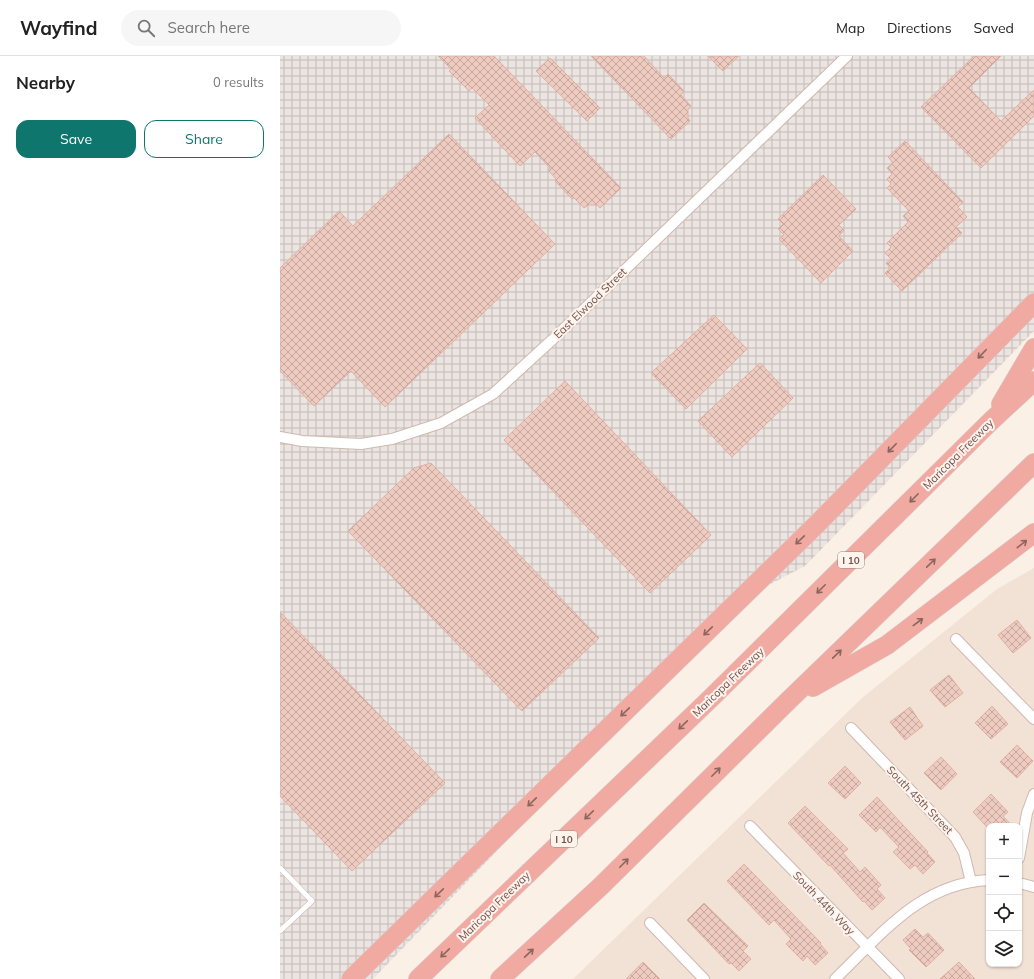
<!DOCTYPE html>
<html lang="en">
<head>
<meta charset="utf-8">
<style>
	:root { --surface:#fff; --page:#f6f6f6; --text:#222; --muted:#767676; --line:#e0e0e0; --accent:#0f766e }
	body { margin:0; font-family:Mulish,sans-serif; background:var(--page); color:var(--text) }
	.controls { position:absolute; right:12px; bottom:12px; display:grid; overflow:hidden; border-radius:8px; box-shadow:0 1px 3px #0004 }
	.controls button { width:36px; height:36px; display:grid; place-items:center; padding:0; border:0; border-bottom:1px solid var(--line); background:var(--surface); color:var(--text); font:20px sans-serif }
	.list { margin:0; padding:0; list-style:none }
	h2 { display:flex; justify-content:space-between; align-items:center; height:52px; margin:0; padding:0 16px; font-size:17px }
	h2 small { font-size:13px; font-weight:400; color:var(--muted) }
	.actions { display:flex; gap:8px; padding:12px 16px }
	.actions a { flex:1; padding:9px 0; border:1px solid var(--accent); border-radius:12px; text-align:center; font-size:14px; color:var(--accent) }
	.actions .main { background:var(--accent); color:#fff }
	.icon { flex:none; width:22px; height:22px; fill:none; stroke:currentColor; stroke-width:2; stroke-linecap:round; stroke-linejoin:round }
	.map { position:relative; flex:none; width:754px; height:923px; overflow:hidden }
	header { display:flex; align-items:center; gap:24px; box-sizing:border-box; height:56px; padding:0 20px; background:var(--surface); border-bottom:1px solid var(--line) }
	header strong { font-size:19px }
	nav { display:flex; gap:22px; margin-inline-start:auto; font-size:14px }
	.search { width:280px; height:36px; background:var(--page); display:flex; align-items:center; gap:10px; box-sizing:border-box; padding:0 14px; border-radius:22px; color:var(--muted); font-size:15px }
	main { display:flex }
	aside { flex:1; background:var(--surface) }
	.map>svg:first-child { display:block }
</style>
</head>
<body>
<header>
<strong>Wayfind</strong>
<div class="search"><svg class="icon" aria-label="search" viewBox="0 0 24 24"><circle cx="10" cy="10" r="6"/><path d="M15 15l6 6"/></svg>Search here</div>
<nav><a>Map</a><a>Directions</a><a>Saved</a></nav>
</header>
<main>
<aside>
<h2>Nearby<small>0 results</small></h2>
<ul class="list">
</ul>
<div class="actions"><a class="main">Save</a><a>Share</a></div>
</aside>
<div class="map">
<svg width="754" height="923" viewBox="0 0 754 923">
	<defs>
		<pattern id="industrial-grid" width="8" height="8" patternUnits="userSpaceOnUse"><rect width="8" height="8" fill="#ebe4e0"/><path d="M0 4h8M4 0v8" fill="none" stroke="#c3bbb8"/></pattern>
		<pattern id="building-cross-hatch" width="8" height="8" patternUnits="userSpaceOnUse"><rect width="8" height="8" fill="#eecbc0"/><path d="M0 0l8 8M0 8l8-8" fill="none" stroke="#c5a79e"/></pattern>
	</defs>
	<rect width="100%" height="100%" fill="#fbf0e6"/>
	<!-- residential -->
	<path fill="#f2e1d5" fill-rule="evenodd" d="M754,512v411h-461l289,-281 135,-109zM709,770h30v138h-30z"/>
	<!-- industrial -->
	<path fill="url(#industrial-grid)" d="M0,0h754v275l-229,235 -65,34 -367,379h-93z"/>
	<!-- building -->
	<g fill="url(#building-cross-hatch)" stroke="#e0b0a1">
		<path d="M158,0h56l127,132 -21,20 -3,-3h-9l-4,3 -10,-10 -2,1 -17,-18 1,-2 -8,-9 2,-2 -15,-16 -15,14 -45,-48 14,-13 -17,-17 -3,3 -20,-20 2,-2z"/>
		<path d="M311,0h53l20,22 4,-4 16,17 -3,4 10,11 -3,3v9l2,3 -19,18z"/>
		<path d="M428,0h31l-16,15z"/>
		<path d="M694,0h27l-32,32 32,33 33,-31v26l-53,52 -60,-61z"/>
		<path d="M270,2l50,50 -13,13 -51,-50z"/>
		<path d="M169,78l106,110 -170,163 -34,-36 -37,35 -34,-35v-103l59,-57 14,15z"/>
		<path d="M625,85l58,61 -5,5 9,10 -11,10 6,6 -60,58 -17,-18 5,-5 -4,-5 5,-4 -6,-6 6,-6 -4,-4 21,-21 -5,-6 6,-5 -22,-23 4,-4 -4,-5 5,-5 -5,-6 6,-5 -5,-6z"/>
		<path d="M543,119l33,34 -17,16 5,5 -5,6 14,15 -32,32 -42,-44 5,-4 -6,-6 5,-5 -5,-5z"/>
		<path d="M434,259l33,34 -61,60 -35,-36z"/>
		<path d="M480,307l33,35 -61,59 -34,-36z"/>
		<path d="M285,325l146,154 -61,58 -146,-153z"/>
		<path d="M151,407l168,175 -77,73 -174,-180 66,-63z"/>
		<path d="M0,556l165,171 -93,88 -72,-75z"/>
		<path d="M737,564l14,18 -18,15 -15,-18z"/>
		<path d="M669,619l14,18 -18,14 -15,-17z"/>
		<path d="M712,650l16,18 -17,15 -16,-16z"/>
		<path d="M630,651l13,19 -18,14 -15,-18z"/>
		<path d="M737,689l16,16 -16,17 -17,-16z"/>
		<path d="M661,701l16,17 -16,16 -17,-17z"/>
		<path d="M565,710l16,17 -16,16 -17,-16z"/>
		<path d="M711,738l17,18 -5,4 9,10h-23v3l-16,-17z"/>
		<path d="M597,741l51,55 -1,1 8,9 -12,12 -8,-9 -5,4 -17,-17 6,-5 -19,-20 -4,5 -17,-17z"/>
		<path d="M525,750l43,43 -5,4 17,19 5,-5 16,18 -4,4 8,9 -13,12 -8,-9 -1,1 -33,-37 -1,1 -41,-43z"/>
		<path d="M464,808l77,79 -1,1 8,9 -13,12 -8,-9 -4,5 -17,-17 5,-5 -17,-19 -5,5 -42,-44z"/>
		<path d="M424,847l44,43 -5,5 8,8 -12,12 -8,-8 -2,1 -42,-44z"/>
		<path d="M635,873l8,8 5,-4 16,17 -18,17 -17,-17 2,-1 -8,-9z"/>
		<path d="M363,906l17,17h-34z"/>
		<path d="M679,906l16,17h-35z"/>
	</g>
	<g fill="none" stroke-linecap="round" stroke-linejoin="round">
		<defs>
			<path id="service" d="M0,812l32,33 -32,30"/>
			<g id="minor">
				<path d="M0,381l22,4 59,3 31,-5 49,-16 52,-29 59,-54 295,-284"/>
				<path d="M676,583l78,80"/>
				<path d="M571,672l104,109 9,16 7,29"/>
				<path d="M470,770l149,153"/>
				<path d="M739,802l8,-45 7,-19"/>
				<path d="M739,827l15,4"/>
				<path d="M370,867l54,56"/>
				<path d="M555,923c46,-44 85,-96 154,-99"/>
			</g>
			<g id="motorway">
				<path d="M721,348l33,-56"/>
				<path d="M533,631l74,-42 147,-112"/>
				<path d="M71,923l467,-456 216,-220"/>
				<path d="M138,923l293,-281 280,-277 43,-40"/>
				<path d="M220,923l101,-93 188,-186 245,-237"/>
			</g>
		</defs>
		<!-- service casing -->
		<use href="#service" stroke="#ceb9b0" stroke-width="6"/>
		<!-- minor casing -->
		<use href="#minor" stroke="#ceb9b0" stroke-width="12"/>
		<!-- motorway casing -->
		<use href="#motorway" stroke="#d8cfcd" stroke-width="20"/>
		<!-- service -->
		<use href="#service" stroke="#fff" stroke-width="5"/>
		<!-- minor -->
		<use href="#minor" stroke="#fff" stroke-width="10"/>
		<!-- motorway -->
		<use href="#motorway" stroke="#f1aaa2" stroke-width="19"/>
	</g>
	<!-- one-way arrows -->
	<defs><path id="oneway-shaft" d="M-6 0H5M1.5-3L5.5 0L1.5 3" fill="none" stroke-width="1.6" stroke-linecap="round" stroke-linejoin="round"/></defs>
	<g stroke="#8c655e">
		<use href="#oneway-shaft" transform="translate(702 298) rotate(134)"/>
		<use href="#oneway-shaft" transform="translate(612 392) rotate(134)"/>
		<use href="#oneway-shaft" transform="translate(634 442) rotate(135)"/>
		<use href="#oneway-shaft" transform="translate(520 484) rotate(136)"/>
		<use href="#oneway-shaft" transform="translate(742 488) rotate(-38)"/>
		<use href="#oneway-shaft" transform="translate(651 507) rotate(-44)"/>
		<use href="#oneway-shaft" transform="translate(541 533) rotate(135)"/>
		<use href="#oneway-shaft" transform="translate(638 566) rotate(-37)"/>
		<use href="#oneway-shaft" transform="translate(428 575) rotate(136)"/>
		<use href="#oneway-shaft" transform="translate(557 598) rotate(-44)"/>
		<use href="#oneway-shaft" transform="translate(345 656) rotate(136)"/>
		<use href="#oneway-shaft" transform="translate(403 669) rotate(136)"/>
		<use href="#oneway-shaft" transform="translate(436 716) rotate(-45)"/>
		<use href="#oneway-shaft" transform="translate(252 746) rotate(136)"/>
		<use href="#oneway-shaft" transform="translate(309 759) rotate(136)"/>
		<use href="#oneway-shaft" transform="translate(344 807) rotate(-45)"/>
		<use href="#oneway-shaft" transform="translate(159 837) rotate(136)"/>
		<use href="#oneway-shaft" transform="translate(165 897) rotate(136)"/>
		<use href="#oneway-shaft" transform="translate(249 897) rotate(-43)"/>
	</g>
	<g text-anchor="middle" stroke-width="4" stroke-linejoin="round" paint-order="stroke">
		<!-- shield labels -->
		<g fill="#fef4ed" stroke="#9d847d" stroke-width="1">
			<rect x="558" y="496" width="26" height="16" rx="3"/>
			<rect x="271" y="775" width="26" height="16" rx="3"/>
		</g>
		<g font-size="10" font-weight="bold" fill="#73544d">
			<text x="571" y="508">I 10</text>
			<text x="284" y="787">I 10</text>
		</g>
		<!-- street labels -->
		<g font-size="11" fill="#73544d" stroke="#fef4ed">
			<text transform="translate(310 247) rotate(-44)" y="4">East Elwood Street</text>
			<text transform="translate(678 398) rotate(-45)" y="4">Maricopa Freeway</text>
			<text transform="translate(448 626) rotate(-44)" y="4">Maricopa Freeway</text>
			<text transform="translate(640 744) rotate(46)" y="4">South 45th Street</text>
			<text transform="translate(544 847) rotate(46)" y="4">South 44th Way</text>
			<text transform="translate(214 850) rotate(-44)" y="4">Maricopa Freeway</text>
		</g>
	</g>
</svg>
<div class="controls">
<button>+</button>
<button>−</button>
<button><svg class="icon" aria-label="locate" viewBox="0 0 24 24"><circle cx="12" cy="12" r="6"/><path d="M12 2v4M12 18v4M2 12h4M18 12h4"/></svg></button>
<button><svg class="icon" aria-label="layers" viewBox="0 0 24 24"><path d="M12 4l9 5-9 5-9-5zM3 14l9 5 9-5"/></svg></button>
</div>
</div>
</main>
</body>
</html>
